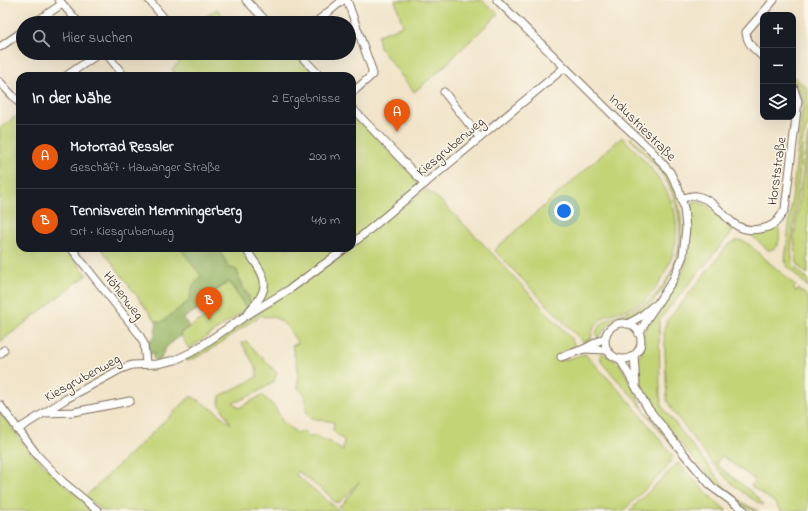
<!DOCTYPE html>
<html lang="de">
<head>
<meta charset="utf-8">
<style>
	:root { --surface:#171b24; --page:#242831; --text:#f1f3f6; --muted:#9ea1a6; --line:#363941; --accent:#ea580c }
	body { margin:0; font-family:"Indie Flower",sans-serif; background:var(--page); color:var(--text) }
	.controls { position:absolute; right:12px; top:12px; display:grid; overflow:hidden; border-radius:8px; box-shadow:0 4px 16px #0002 }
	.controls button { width:36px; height:36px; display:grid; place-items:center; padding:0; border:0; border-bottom:1px solid var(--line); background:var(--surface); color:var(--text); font:20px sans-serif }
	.you { position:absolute; left:564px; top:211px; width:14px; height:14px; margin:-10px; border:3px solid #fff; border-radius:50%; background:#1a73e8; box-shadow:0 0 0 6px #1a73e833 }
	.badge { display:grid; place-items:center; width:26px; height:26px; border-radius:50%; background:var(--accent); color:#fff; font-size:13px; font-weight:700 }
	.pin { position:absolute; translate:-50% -33px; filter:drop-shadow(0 1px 2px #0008) }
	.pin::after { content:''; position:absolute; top:21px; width:14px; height:12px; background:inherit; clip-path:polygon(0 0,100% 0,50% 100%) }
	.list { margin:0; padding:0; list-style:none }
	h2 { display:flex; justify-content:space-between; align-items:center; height:52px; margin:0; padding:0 16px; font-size:17px }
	h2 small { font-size:13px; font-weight:400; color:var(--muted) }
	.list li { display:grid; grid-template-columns:26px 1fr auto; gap:12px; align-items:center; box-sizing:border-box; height:64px; padding:0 16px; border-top:1px solid var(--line) }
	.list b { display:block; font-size:15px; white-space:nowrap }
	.list p { margin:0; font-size:13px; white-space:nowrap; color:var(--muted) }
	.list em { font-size:13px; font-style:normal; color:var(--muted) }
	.icon { flex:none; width:22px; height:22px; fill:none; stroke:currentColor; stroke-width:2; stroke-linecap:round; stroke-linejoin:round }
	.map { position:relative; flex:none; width:808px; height:511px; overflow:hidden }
	.search { position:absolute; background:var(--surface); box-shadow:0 4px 16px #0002; left:16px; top:16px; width:340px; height:44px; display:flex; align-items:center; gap:10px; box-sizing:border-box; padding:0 14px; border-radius:22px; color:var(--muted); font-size:15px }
	.panel { position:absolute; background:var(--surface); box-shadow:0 4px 16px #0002; left:16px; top:72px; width:340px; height:180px; border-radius:12px }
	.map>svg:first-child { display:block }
</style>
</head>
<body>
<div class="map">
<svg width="808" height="511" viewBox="0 0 808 511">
	<rect width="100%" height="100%" fill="#fbf7ec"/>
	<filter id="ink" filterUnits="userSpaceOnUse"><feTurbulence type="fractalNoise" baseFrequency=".025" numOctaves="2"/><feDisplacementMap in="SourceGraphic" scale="8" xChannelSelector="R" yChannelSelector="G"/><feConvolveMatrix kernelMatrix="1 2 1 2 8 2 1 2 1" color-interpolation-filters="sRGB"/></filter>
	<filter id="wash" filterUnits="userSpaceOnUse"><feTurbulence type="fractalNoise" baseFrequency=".012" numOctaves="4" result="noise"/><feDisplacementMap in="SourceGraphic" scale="16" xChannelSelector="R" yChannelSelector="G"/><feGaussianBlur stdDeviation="0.9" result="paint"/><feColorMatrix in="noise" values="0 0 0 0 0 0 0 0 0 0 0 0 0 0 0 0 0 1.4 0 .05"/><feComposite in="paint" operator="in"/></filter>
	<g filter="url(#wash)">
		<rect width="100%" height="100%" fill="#f1e4c9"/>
		<!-- green -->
		<g fill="#c3d477" stroke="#7f7f4a">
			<path d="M395,0h87l16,14 -60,58 -24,20 -34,-44 -2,-13 25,-9z"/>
			<path d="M217,9l11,14h-32z"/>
			<path d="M188,53h106l23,23h-141l-4,-7z"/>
			<path d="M793,76l15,13v36l-5,13 -12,112 2,15 15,15v7l-21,-21 -2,-5 18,-158c-1,-13 -10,-20 -10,-27z"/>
			<path d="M352,112l68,72 -68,57z"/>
			<path d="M20,113v135h45l22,27 -87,67v-91l2,-1 -2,-3v-119z"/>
			<path d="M808,134v140l-7,-5 -4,-6 -3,-25z"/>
			<path d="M622,137c36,37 70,71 47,127 -6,14 -15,30 -28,39 -21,13 -46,6 -50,36l-8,3 -89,-92z"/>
			<path d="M631,137c11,12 23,23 33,36 22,32 24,76 3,109 -7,11 -16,25 -27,32 -10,6 -17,3 -26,7 -8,4 -10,13 -17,16 -2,-6 2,-12 7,-15 14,-9 31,-10 45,-21 36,-30 40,-87 14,-125 -9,-14 -22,-25 -33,-37z"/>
			<path d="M425,189l14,10 50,51 81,87 5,9 -17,8 2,7 25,-7 45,48 43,54 -7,13 -43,42h-279l-5,-5 5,-3 15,-21 -19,20h-6l-4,-6 -33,-25 -1,4 44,36h-237l-18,-14 106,-101 23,14 17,14 -12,-21 1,-7 37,-19v-7l-15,-27 4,-2 31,32 -3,9 -20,12 -21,9 6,5 23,-13 13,12 7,14 15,12 7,-2 6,6 3,-2 15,6 15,10 1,-11 -11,-9 1,-9 -23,-4 -4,-4 -3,-20 -6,-6v-19l-6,-23 6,-3c-9,-13 -16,-29 -35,-26l-1,-2c-25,14 -46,35 -74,46l-4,-2 21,-10 147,-101v-2z"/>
			<path d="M695,201l12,4 26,26 -74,89 1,76 3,12 61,78 19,17 15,8c-26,0 -103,-94 -114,-119 -6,-11 -7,-20 -7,-32 12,-16 3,-21 9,-32 12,-22 33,-41 40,-65 7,-18 3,-36 3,-55z"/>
			<path d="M778,226c3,9 2,24 -10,24l-19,-17 17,-2z"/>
			<path d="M738,240l8,2 50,44 -3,3 3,2 3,-2 9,8v214h-27l-7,-9 -23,-16 4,-6 -33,-24 -6,7c12,13 41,30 47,42 -40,-20 -64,-60 -91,-95l-5,-10 -3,-71 3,-8 61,-76z"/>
			<path d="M101,248h80l23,29 -20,41 -5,16 -7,9z"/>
			<path d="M218,248h25l19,27 1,14 -15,21 1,-15 -6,-7 -1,-6 -13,-15z"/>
			<path d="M246,248h97l-54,39 -32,19 10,-16z"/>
			<path d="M229,282l18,27 -58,40 -9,-15 30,-20 -9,-13z"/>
			<path d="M602,353l18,11 24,46 34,40 -1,2 -42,-53 -33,-36 -2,-9z"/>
			<path d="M0,411l28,39 65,61h-93z"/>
			<path d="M678,463l34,35 15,13h-98z"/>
		</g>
		<!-- forest -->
		<path fill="#9ab668" stroke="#6a7043" d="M180,248h38l11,19 8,3c2,6 3,14 6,19 6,9 9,10 5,21l-19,-29 -29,20 9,13 -3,1 -5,-8 -17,11 5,9 -8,5 -1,4c-10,8 -16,11 -19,23l-5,2 -4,-4 3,-4 -6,1 -4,-8 10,-11 2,-15 3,3 29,-22 4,-16 8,-9z"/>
	</g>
	<g filter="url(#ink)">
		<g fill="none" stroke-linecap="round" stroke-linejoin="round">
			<defs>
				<g id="minor">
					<path d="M59,0l20,23"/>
					<path d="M149,0l19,23"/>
					<path d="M246,0l22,23"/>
					<path d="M347,0l25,70v5l-20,18"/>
					<path d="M497,0l120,119 34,31 19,22 9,18 5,18 2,20 -3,28 -10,24 -26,39 -8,15"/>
					<path d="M34,23l28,-19"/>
					<path d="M315,23l28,-23"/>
					<path d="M0,47l23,-16"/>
					<path d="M106,53l18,23"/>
					<path d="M298,53l22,23"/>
					<path d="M763,57c-9,-8 -16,-13 -17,-25l28,-32"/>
					<path d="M66,76l34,-23"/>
					<path d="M0,82l20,22"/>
					<path d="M444,92l36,46"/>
					<path d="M352,108l73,76"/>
					<path d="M682,198c4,0 11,-3 15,-2 28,7 30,39 63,33 14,-2 19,-9 25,-20l13,-108 -5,-15"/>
					<path d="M352,244l212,-176"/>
					<path d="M71,248l68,86 5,10 2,19"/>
					<path d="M245,248c18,26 31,37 3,64"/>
					<circle cx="623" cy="341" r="18"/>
					<path d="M627,324l13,-7 13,-11"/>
					<path d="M584,349l23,1"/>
					<path d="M0,354l4,-4"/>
					<path d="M634,355l2,30"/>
					<path d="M561,357l23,-8 22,-12"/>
					<path d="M620,359l27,48 37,47 28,33 33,24"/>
					<path d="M0,405l38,51 25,26 35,29"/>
					<path d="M45,413l29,-1 56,-11"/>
					<path d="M17,430l49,-31 55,-30 11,-4 25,-1 18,-4 17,-8 52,-35 46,-28 56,-41"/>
				</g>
			</defs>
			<!-- minor casing -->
			<use href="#minor" stroke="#7b6b5a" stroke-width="9"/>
			<!-- minor -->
			<use href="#minor" stroke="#fff" stroke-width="7"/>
		</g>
	</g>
	<g text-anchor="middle" stroke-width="3" stroke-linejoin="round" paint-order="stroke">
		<!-- street labels -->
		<g font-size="14" fill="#3b2a1e" stroke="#fbf7ec">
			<text transform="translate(643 127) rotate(45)" y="5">Industriestraße</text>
			<text transform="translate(450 146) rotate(-40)" y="5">Kiesgrubenweg</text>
			<text transform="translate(776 171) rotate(-82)" y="5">Horststraße</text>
			<text transform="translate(124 295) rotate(52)" y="5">Höhenweg</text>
			<text transform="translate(82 377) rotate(-29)" y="5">Kiesgrubenweg</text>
		</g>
	</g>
</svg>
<div class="controls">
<button>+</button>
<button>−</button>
<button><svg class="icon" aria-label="layers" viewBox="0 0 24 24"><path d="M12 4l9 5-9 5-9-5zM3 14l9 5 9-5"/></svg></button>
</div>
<div class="you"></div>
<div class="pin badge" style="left:397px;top:132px">A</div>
<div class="pin badge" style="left:209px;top:320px">B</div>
<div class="search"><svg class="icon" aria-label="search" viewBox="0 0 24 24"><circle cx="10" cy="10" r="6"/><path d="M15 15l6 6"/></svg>Hier suchen</div>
<section class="panel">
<h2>In der Nähe<small>2 Ergebnisse</small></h2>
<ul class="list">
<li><span class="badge">A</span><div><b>Motorrad Ressler</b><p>Geschäft · Hawanger Straße</p></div><em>200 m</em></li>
<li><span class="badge">B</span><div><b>Tennisverein Memmingerberg</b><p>Ort · Kiesgrubenweg</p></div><em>410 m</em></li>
</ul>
</section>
</div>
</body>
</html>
